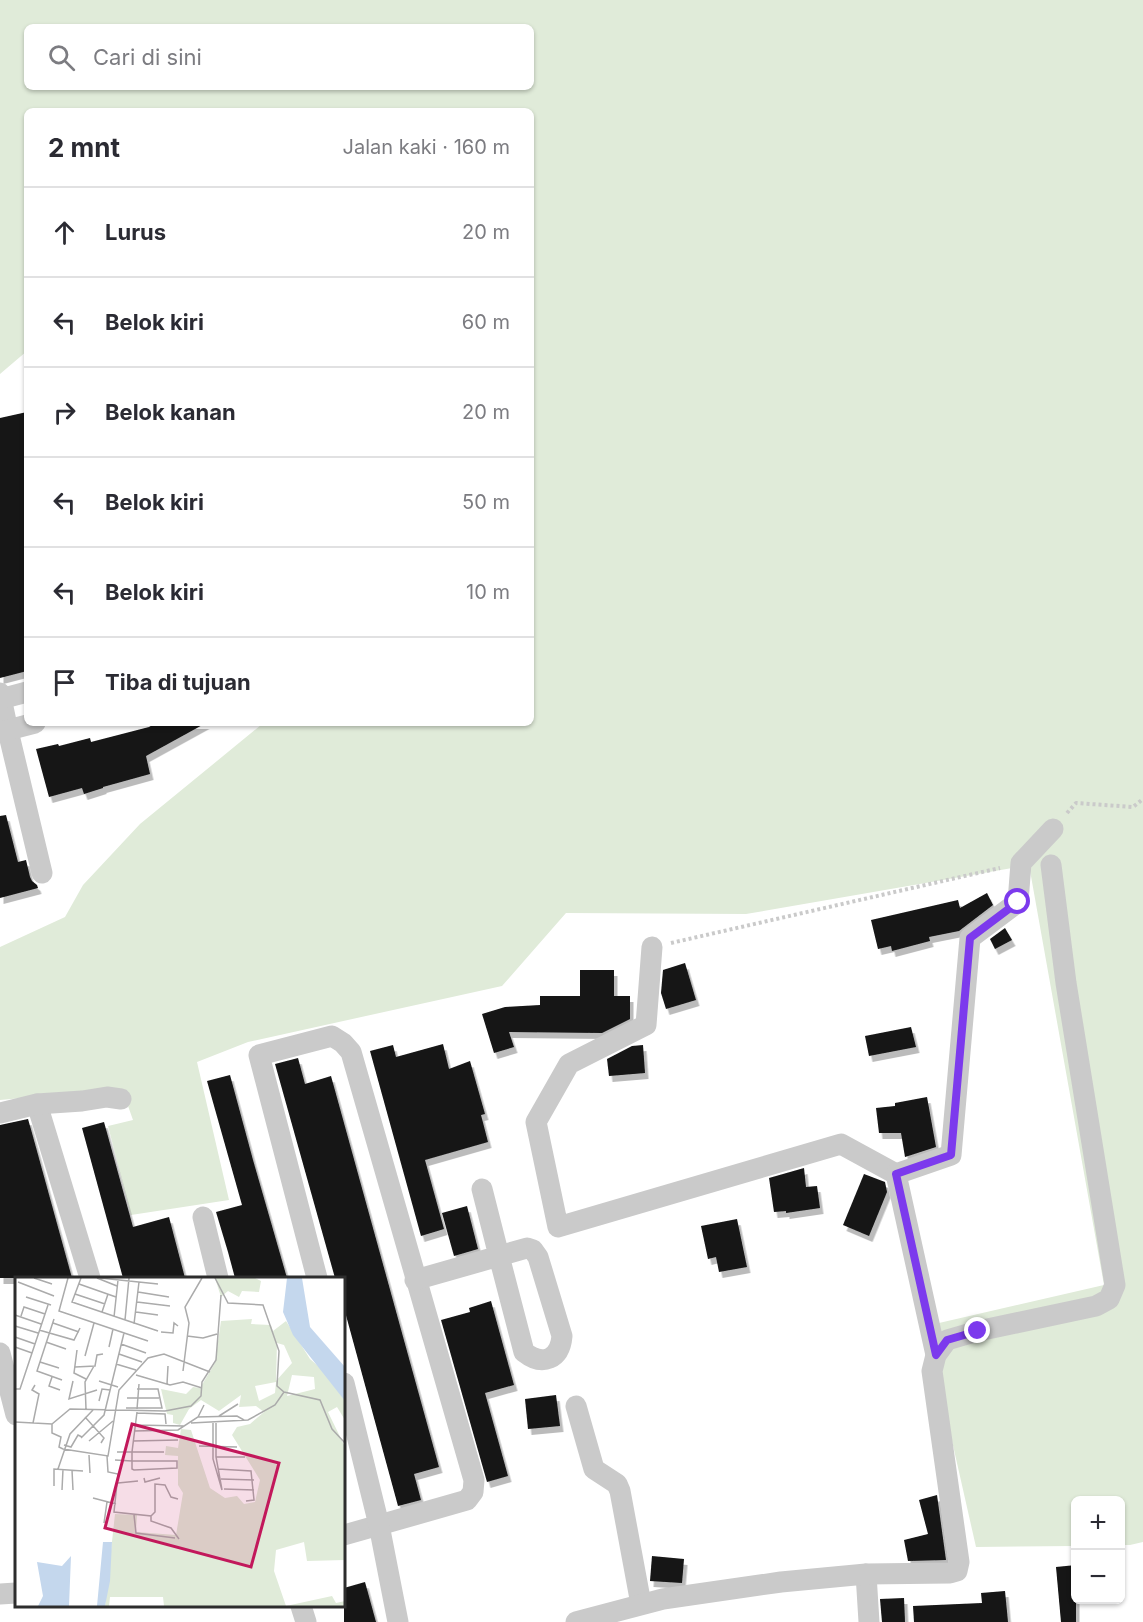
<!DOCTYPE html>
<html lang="id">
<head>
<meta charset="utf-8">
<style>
	:root { --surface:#fff; --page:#f7f7f7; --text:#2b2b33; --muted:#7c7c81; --line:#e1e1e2 }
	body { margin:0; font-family:Inter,sans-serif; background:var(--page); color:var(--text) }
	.controls { position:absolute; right:18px; bottom:18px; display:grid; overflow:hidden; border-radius:9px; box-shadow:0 2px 4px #0004 }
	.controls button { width:54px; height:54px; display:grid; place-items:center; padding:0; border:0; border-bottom:2px solid var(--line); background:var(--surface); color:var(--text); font:30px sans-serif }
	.stop { position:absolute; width:18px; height:18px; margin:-14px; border:4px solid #7c3aed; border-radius:50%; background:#fff }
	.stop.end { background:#7c3aed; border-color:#fff; box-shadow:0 2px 6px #0008 }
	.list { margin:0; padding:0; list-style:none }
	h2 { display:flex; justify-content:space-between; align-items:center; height:78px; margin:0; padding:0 24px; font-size:26px }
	h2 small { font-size:20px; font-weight:400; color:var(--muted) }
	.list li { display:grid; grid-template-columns:39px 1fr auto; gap:18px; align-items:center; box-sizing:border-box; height:90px; padding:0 24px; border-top:2px solid var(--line) }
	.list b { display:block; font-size:22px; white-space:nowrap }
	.list em { font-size:20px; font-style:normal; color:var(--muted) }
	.icon { flex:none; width:33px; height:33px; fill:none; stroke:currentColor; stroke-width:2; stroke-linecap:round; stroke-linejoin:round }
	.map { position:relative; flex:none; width:1143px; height:1622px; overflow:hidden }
	.search { position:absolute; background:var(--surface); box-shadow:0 2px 4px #0004; left:24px; top:24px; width:510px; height:66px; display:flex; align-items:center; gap:15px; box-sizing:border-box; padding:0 21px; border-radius:9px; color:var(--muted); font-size:22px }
	.panel { position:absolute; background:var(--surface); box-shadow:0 2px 4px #0004; left:24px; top:108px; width:510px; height:618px; border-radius:9px }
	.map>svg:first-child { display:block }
</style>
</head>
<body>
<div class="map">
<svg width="1143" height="1622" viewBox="0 0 1143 1622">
	<defs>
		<filter id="shadow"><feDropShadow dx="3.5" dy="6" stdDeviation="0" flood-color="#0004"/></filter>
	</defs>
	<rect width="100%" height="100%" fill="#fff"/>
	<!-- green -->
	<path fill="#e0ebd9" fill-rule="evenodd" d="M0,0h1143v1542l-13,3h-9l-1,-45h-44l-1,46 -99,1 -50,-221 178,-41 -75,-420 -283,49 -180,-1 -64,73 -254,56 -51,20 32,138 -98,15 -23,-89 25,-6 -11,-31 -122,11v-153l65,-30 18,-32 57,-61 121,-99 5,-2h265v-612h-504v240l-27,23zM27,27h504v60h-504z"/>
	<!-- building -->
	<g fill="#141414" filter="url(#shadow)">
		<path d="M27,412v259l-27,7v-260z"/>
		<path d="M156,723h50l-60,33 4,18 -47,13v1l-19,6 -2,-6 -33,9 -13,-48 22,-5 1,2 31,-8 1,4 58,-15z"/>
		<path d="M6,815l12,47 8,-2 4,17 2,4 5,4 1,3 -38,10v-82z"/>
		<path d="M987,893l6,12 -34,26 -30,6 1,4 -38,10 -1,-5 -13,3 -7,-29 87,-20 2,8z"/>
		<path d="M1005,928l7,12 -17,9 -5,-10z"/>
		<path d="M685,963l11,37 -30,9 -5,-16 2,-23z"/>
		<path d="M580,970h34v26h16v23l-28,14 -93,-1 5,15 -20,6 -12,-39 23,-7 35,-2v-9h40z"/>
		<path d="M911,1027l5,20 -47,9 -4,-20z"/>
		<path d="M443,1044l6,25 21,-8 15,53 -4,1 7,27 -63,18 19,69 -23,7 -51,-185 23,-6 3,12z"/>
		<path d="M643,1045l2,28 -36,3 -2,-17 25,-13z"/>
		<path d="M298,1058l7,26 26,-8 108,391 -25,7 7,26 -23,6 -54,-198v-30h-9l-60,-214z"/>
		<path d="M230,1075l23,85 34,118h-52l-7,-26 -12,-40 26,-7 -35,-124z"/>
		<path d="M927,1097l9,50 -31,10 -4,-24h-22l-3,-25 19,-2v-3z"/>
		<path d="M28,1119l4,14 40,145h-72v-153z"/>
		<path d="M104,1122l29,105 36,-10 16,61h-62l-41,-150z"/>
		<path d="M804,1168l2,19 11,-1 3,22 -34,5v-2l-12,1 -5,-34z"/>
		<path d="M864,1174l21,8 2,10 -18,44 -26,-11z"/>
		<path d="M467,1206l11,43 -24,7 -12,-43z"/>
		<path d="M737,1219l10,48 -28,5 -3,-15 -8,2 -7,-33z"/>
		<path d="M491,1301l23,84 -29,8 23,83 -21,6 -46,-162 29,-8 -1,-4z"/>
		<path d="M556,1395l4,31 -32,3 -3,-30z"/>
		<path d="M937,1495l9,65 -38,1 -4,-21 24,-6 -9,-34z"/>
		<path d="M652,1556l32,3 -2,24 -32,-2z"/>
		<path d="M1076,1565v57h-15l-5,-55z"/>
		<path d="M365,1582l11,40h-32v-34z"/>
		<path d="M1005,1591l3,31h-94l-1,-16 69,-3 -1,-10z"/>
		<path d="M904,1598l1,24h-23l-2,-23z"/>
	</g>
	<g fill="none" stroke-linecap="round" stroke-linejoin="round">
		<!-- path -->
		<g stroke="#cacaca" stroke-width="4" stroke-dasharray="3 3" stroke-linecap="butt">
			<path d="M1067,813l9,-10 57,4 10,-8"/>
			<path d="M671,943l329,-75"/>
		</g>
		<!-- street -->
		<g stroke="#cacaca" stroke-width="21">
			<path d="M0,693l8,38 34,142"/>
			<path d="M0,699l27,-7"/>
			<path d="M0,732l35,-9"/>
			<path d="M652,947l-6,78 -77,39 -33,58 22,105 283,-83 55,30"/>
			<path d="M37,1104l53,174"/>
			<path d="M0,1113l37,-9 45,-3 25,-4 14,2"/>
			<path d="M203,1217l15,61"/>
			<path d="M317,1278l-58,-223 73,-19 11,7 8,9 123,428 -1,12 -6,8 -123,35"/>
			<path d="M415,1280l84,-24 25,96c19,15 36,7 38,-16l-24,-79 -5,-7 -6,-2 -28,8 -17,-67"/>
			<path d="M0,1353l16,62"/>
			<path d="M936,1355l-40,-181 55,-19 19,-217 48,-36 3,-39 32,-34"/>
			<path d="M344,1383l35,142 19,97"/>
			<path d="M576,1406l18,63 23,15 3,7 21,113"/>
			<path d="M866,1574l3,48"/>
			<path d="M0,1594l16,-1"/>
			<path d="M301,1606l5,16"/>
			<path d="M576,1622l87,-23 118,-17 85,-8 84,-1 7,-2 2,-9 -27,-191 4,-16 11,-15 31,-9 118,-25 13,-7 6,-14 -49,-302 -15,-118"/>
		</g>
	</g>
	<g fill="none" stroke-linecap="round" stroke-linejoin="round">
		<!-- route -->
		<path stroke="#7c3aed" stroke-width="8" d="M978,1331l-31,9 -11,15 -40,-181 55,-19 19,-217 48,-36"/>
	</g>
	<!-- overview -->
	<g transform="translate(15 1277)">
		<rect width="330" height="330" fill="#fff"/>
		<path d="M200,1h40l6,3 -2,11 -17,-1 -3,6 -11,-6 -7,6zM237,42l-1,5 20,1 2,6 13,-10 24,38 16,14 19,28v19l-8,-13 -9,5 17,35v113l-38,1 -3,-19 -28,8 -2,21 12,35 46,-10 4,7 9,-2v5h-181l-1,-9h-53l-1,9h-4l10,-92 22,1 -1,17 40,3 7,-42 -5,-8v-29l-13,-1 1,-9 12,2 3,-19 10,1 19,58 15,10 12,-2 7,8 11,-2 5,-22 -28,-45 5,-8 13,-3 14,-12 -8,-6 -17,1 2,-12 -22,16 -18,-11 -12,9 -9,16 -7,-2v-8l-6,-1 -6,-25 25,5 7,-7 7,1 15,-25 6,-42zM262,66l7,2 8,18 -16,18zM277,98l22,2 1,12 -28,7zM261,105l-1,11 -16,8 -4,-15z" fill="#e0ebd9" fill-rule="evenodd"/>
		<path d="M272,1h15l8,49 35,40v34l-52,-66 -10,-23zM88,265h9l-2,39 -5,25h-8zM56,279l-2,50h-31l5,-10 -6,-34 25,4z" fill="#c4d7ed"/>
		<path fill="none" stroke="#ababab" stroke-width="1.5" d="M19,1l18,6M53,1l-9,33 89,30M66,1l-9,24 86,29M82,1l20,8M85,1l58,6M200,1l13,25 35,2 16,46 -2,35 7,6 36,8 12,29 13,14M3,5l36,14M64,7l37,13M123,15l31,5M60,17l30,10M11,20l25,8M122,25l33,4M87,35l6,-18M121,35l22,3M0,38l26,9M6,39l3,-9 21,7M99,40l4,-37M39,42l-17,52 25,9M110,43l4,-42M38,46l26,9M119,47l5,-42M0,49l23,7M24,53l35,10 6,-12M146,55l12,1 1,-10 4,3M172,59l16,2 14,-4M0,60l20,7M31,65l20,7M106,67l25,9M0,70l17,6M94,70l4,-18M62,73l-3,23 12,6M104,77l23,8M70,79l9,-33M25,85l19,6M101,87l20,6M60,90l20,-1 2,-11 6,-1M168,94l6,-48 -4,-16 17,-29M121,98l34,10 13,-3 19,6M37,100l-3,9 11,4M58,104l-4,18 28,-9M84,104l19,6M152,107l1,-18M0,112h5l28,-84M112,121h32M84,124l3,-12 8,1M111,131h36l-4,-19h-21M71,132l-1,-27 9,-16M122,132l2,-25M122,135l-5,40h32M122,136l28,1 1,10M204,139l19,-12M70,140l19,21 -3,5M183,140l39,-1 7,4M0,145l37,2 18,-15 95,2 26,-5 10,-10 1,-14 14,-22 5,-65M18,146l6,-29 -7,-4 3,-5M176,146l57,-3 27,-15 9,-13M198,146v36l9,31 -6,-33v-34M37,147v9l9,4 -2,10 4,2M120,148l49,1M119,154l44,-1 20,-13 6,-12M66,161l23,-23 20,-82M74,164l24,-20M118,164l45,-1M49,168l7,2 7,-12 4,2M184,169l38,1M48,172l45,7 11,-66 29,-32 16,-4 46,18M74,178l1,18M92,179l1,16 10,2 -4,38 37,4v5l20,7 8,11M201,180h29M100,183l17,1h45v7l-43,2 -2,-1v-17h-15M43,192l12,-35 23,-24M203,192l33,2 3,29 -8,1M57,193l1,20M129,201l1,4 15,-4M206,202l33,1M103,206l20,-2M39,209v-17l29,2M209,212l30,1M47,213l1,-21M78,221l23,6M119,238l2,18 39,5M136,239l4,-4v-28l10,1 6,12 7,2M89,246l3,-21"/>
		<path fill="#c2185b" fill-opacity="0.15" stroke="#c2185b" stroke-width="3" d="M117,147l147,39 -28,104 -146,-39z"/>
		<rect width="330" height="330" fill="none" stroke="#2d2d2d" stroke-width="3"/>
	</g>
</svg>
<div class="controls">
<button>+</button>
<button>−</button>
</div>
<div class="stop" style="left:1018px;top:902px"></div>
<div class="stop end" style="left:978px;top:1331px"></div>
<div class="search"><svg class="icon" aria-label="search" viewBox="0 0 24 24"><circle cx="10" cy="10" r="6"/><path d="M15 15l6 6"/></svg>Cari di sini</div>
<section class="panel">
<h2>2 mnt<small>Jalan kaki · 160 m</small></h2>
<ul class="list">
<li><svg class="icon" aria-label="ahead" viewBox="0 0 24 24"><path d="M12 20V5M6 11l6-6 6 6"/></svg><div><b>Lurus</b></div><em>20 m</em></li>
<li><svg class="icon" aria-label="left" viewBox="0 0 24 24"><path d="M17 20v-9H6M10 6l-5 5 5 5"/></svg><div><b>Belok kiri</b></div><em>60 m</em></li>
<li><svg class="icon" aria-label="right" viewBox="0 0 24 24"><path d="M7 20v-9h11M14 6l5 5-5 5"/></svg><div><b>Belok kanan</b></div><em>20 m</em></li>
<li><svg class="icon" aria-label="left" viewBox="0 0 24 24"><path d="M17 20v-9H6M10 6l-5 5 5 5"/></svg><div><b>Belok kiri</b></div><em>50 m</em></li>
<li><svg class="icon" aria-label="left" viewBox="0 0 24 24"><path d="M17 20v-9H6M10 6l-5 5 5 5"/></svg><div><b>Belok kiri</b></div><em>10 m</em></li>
<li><svg class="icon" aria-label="arrive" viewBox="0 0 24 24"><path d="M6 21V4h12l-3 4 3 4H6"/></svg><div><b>Tiba di tujuan</b></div></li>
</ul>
</section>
</div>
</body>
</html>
